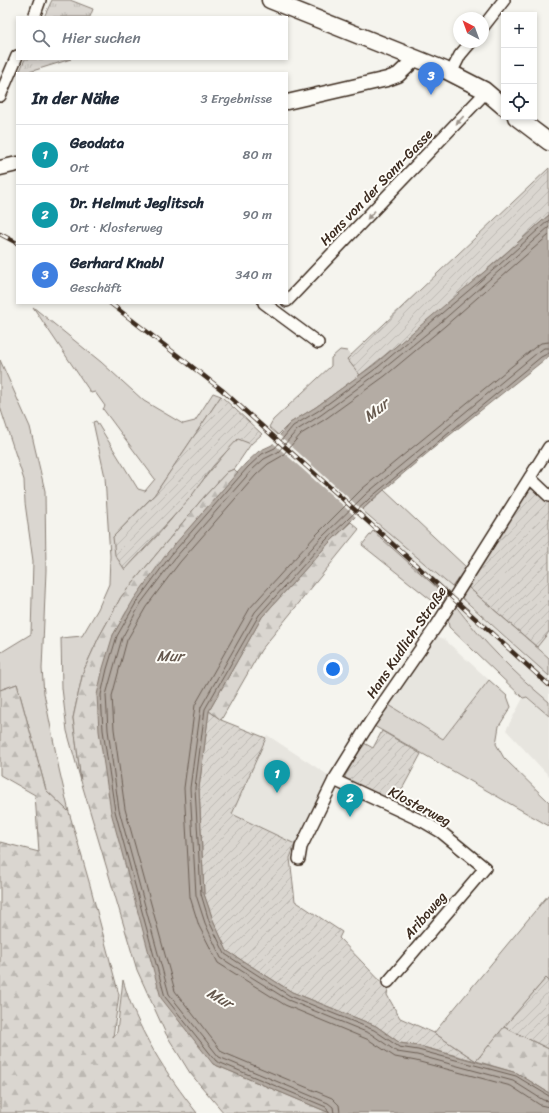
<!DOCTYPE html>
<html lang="de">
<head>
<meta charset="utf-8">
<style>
	:root { --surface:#fff; --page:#f6f6f7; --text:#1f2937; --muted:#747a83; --line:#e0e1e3; --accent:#1a73e8 }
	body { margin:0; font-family:Sriracha,sans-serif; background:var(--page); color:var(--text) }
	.controls { position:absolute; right:12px; top:12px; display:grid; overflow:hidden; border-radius:0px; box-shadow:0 2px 6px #0003 }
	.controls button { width:36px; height:36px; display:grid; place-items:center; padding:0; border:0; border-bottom:1px solid var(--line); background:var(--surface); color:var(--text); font:20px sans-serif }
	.compass { position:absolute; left:453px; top:12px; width:36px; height:36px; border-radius:50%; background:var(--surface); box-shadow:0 2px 6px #0003; rotate:319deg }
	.you { position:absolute; left:333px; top:669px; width:14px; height:14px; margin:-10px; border:3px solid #fff; border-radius:50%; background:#1a73e8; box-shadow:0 0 0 6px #1a73e833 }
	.badge { display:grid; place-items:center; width:26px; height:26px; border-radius:50%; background:var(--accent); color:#fff; font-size:13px; font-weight:700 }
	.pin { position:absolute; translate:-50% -33px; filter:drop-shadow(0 1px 2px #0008) }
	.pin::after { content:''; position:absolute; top:21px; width:14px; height:12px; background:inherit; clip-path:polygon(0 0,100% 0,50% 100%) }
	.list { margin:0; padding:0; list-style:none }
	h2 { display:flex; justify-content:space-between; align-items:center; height:52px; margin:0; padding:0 16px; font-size:17px }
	h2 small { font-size:13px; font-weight:400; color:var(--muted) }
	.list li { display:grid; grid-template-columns:26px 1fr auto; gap:12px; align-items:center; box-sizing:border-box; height:60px; padding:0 16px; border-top:1px solid var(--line) }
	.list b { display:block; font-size:15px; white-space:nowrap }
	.list p { margin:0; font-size:13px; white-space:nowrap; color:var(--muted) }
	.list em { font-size:13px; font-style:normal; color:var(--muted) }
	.icon { flex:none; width:22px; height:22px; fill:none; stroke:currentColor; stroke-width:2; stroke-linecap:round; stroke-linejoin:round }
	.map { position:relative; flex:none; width:549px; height:1113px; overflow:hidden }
	.search { position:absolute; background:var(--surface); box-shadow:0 2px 6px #0003; left:16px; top:16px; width:272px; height:44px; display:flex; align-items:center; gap:10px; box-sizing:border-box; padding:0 14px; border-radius:0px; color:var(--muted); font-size:15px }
	.panel { position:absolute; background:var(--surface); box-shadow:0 2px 6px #0003; left:16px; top:72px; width:272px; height:232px; border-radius:0px }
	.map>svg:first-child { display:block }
</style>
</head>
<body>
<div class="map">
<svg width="549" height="1113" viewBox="0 0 549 1113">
	<defs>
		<pattern id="forest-firs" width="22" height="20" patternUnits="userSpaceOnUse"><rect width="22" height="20" fill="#dad6d0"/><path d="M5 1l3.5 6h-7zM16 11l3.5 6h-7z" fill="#bcb8b2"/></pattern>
		<pattern id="park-tufts" width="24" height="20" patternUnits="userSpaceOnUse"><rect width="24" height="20" fill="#dad6d0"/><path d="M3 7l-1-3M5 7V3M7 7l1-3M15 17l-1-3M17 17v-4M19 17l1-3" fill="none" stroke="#bcb8b2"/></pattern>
		<pattern id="garden-furrows" width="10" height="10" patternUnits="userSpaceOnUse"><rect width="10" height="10" fill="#dad6d0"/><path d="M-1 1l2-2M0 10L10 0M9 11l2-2" fill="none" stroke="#bcb8b2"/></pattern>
	</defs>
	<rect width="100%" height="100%" fill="#f5f4ee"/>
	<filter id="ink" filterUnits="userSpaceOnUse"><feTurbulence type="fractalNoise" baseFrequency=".025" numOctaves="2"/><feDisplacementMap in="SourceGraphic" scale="8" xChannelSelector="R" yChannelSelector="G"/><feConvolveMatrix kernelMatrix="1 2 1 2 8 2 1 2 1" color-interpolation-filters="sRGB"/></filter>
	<g filter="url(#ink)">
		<!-- built -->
		<g fill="#e7e5df">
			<path d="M379,525l73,62 -2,2 10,9 89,78v26l-32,-27 -38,-38 -23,-33 -83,-73z"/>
			<path d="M549,632v26l-12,-11z"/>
			<path d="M436,636l8,3 45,41 -46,59 -54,-34z"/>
			<path d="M526,697l23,19v60l-43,-46 17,-32z"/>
			<path d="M267,735l64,42 -36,67 -63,-30z"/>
		</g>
		<!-- grass -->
		<g fill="#dad6d0" stroke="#8a8077">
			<path d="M33,307l68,55 43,39 39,23 12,-3 18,-28 8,3 -66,98 -42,43 12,32c42,-39 75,-88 113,-131l13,6 -17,25 -7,3 -24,26 -82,99 -22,40 -16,35 -10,46 8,63 -14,-50 -5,-43 -1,-50 21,-2 16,-27 11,-25 1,-28 -5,-79 -12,-55 3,-1 42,68 7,2 10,-12 -52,-70 2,-3 -10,-14 -4,1z"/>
			<path d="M340,350l7,1 4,4 -4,4 13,16 -44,32 -26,16 -12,12 -9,-8 4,-7 58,-54v-8z"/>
			<path d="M0,360l30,67 15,64 1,79 -4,99 2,24 15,76 10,43 -23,-22 -29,-106 -17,6v-37l31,-19 2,-73 -8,-58 -1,-23 -24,-73z"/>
			<path d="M384,490l82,77 -14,20 -90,-77z"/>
			<path d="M373,531l73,65 -6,11 -78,-62z"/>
			<path d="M467,586l82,72v18l-88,-79z"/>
			<path d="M455,605c28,37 59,68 94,97v14l-22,-19 -4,1 -74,-71 -2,-12z"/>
			<path d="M489,680l18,16 4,11 -12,19 -3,18 8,14 45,44v24l-175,-100 15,-21 54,34z"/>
			<path d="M549,894v87l-3,-3 -70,83 -42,-28z"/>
		</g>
		<!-- forest -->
		<g fill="url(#forest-firs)" stroke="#8a8077">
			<path d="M234,469l4,4c-47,52 -90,101 -125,162l100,429 117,49h-106l-34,-40 -24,-39 -29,-64 -56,-189 -8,-63 10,-46 16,-35 22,-40 82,-99 24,-26z"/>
			<path d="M351,522l8,7 -98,121 -40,70 -12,-9 53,-94 66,-73z"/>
			<path d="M17,684l29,106 23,22 21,73 29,110 -6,42 4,-5 6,-52c13,48 43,94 74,133h-197v-271l39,10 -4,-57 -35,-20v-85z"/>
			<path d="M504,1027l45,22v44l-32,-20 -41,-12z"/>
		</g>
		<!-- park -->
		<g fill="url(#park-tufts)" stroke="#8a8077">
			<path d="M52,0h18l23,9 -3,8h-46z"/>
			<path d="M25,59h46l-45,14h-7z"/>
		</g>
		<!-- garden -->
		<g fill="url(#garden-furrows)" stroke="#8a8077">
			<path d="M549,168v47l-114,100 -75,60 -13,-16z"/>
			<path d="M221,396l41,38 -11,10 -13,-5 -25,27 -23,32 -65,72 -10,-15 -2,-18 42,-43z"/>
			<path d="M534,488l15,14v130l-12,15 -70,-61 62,-96z"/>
			<path d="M209,711l12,9 45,18 -34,76 63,30 -5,14 5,43 47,31 -3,6 49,51 -1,6 13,23 34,15 42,28 -57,-15 -19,-3 -24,-17 -84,-34 -65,-41 -14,-31 -9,-26 -5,-106z"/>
			<path d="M382,731l39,23 -27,50 -48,-24 -1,-4 19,-33 9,5z"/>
			<path d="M546,978l3,3v68l-45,-22z"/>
		</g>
		<!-- water -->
		<path fill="#b4aca4" stroke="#84786e" d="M549,215v141l-118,94 -59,50 -44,44 -66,73 -53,94 -10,77 5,106 9,26 14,31 65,41 84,34 24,17 19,3 98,27 32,20v20h-219l-117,-49 -52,-66 -50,-186 -12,-81 -2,-36 6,-27 10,-33 21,-36 34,-47 77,-88 14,-13 13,-6 18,-22 26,-16 59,-43 121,-102z"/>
		<!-- pier -->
		<path fill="#f5f4ee" d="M279,435l83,75 2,1 -7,7 -85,-76z"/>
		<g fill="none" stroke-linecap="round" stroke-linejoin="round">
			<!-- shore -->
			<g stroke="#6b5e54" stroke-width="1">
				<path d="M549,342l-8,1 -7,5 -172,141 -45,45 -67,74 -55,97 -11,83 6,109 9,29 19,37 67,42 84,35 26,17 21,4 95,25 29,19 9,2"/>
				<path d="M549,348h-5l-7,5 -171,141 -45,44 -66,74 -54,95 -11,81 6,107 9,28 16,35 67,42 83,34 26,18 20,3 96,26 30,19 6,1"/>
				<path d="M549,353l-8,4 -171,141 -45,43 -66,74 -54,94 -10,79 6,106 8,27 16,33 65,42 84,34 25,17 19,3 98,26 33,20"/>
				<path d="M329,1113l-3,-6 -110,-46 -51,-64 -50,-186 -12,-81 -2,-35 6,-26 10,-33 20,-35 34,-46 77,-88 14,-13 13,-6 18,-22 25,-15 60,-44 121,-102 50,-45"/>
				<path d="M334,1113l-1,-6 -5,-4 -109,-46 -50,-63 -50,-184 -11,-80 -2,-35 16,-57 19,-35 34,-45 77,-88 12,-11 14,-7 19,-22 24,-15 60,-44 60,-49 108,-95"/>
				<path d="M340,1113l-1,-8 -7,-7 -110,-46 -47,-61 -50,-182 -11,-80 -2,-33 15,-56 19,-33 34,-45 76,-87 12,-11 14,-8 19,-22 23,-14 61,-44 60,-50 104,-91"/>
			</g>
			<defs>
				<g id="minor">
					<path d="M34,17l6,-17"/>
					<path d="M483,27l21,-27"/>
					<path d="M451,73l9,-18 11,-13"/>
					<path d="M0,96l17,-40"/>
					<path d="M287,301l199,-209"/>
					<path d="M264,303l54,40"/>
					<path d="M530,478l19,18"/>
					<path d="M334,780l90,42 17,10 44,36 -97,114"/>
					<path d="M299,859l2,-12 33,-67 36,-58 67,-97 112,-178"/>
				</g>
				<g id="tertiary">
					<path d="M287,102l100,-23 11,-4 18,-17"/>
					<path d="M0,168l17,-4"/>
				</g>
				<g id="secondary">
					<path d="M270,0l175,70 39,20 20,17"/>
					<path d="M516,117l33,25"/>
				</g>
			</defs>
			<!-- minor casing -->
			<use href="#minor" stroke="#3b2a1e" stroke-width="14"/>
			<!-- tertiary casing -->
			<use href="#tertiary" stroke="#3b2a1e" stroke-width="17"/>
			<!-- secondary casing -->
			<use href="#secondary" stroke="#3b2a1e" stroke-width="19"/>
			<!-- minor -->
			<use href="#minor" stroke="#fdfcf7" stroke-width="11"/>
			<!-- tertiary -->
			<use href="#tertiary" stroke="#fdfcf7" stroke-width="14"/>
			<!-- secondary -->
			<use href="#secondary" stroke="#fdfcf7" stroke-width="16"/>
			<defs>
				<g id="rail">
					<path d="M0,234l17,9"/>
					<path d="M110,303l112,87 327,295"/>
				</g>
			</defs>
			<!-- rail casing -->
			<use href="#rail" stroke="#3b2a1e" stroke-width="4.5"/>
			<!-- rail -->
			<use href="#rail" stroke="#fdfcf7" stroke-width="3" stroke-dasharray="9" stroke-linecap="butt"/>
		</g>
		<!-- one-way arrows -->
		<defs><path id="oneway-solid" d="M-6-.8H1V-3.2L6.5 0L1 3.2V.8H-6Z"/></defs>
		<g fill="#9c938a">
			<use href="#oneway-solid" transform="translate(460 120) rotate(133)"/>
			<use href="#oneway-solid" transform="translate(371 215) rotate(133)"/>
		</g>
	</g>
	<g text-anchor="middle" stroke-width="4" stroke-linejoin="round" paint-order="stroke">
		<!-- street labels -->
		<g font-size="14" fill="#3b2a1e" stroke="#fdfcf7">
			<text transform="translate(376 187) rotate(-46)" y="5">Hans von der Sann-Gasse</text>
			<text transform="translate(406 642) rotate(-56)" y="5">Hans Kudlich-Straße</text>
			<text transform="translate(420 806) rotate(28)" y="5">Klosterweg</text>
			<text transform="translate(425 915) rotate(-49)" y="5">Ariboweg</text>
		</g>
		<!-- water labels -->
		<g font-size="15" font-style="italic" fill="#65584d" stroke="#fdfcf7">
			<text transform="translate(376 410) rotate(-39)" y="5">Mur</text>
			<text x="170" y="661">Mur</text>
			<text transform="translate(220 998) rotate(30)" y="5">Mur</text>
		</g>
	</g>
</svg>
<div class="controls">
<button>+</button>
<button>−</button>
<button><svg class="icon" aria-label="locate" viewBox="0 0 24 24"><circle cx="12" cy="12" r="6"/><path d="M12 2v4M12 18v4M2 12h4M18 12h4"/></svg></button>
</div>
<svg class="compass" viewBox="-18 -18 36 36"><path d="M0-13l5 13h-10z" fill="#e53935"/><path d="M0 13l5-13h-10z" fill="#747a83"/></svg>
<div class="you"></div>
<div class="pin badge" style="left:277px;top:793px;background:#0f9aa8">1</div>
<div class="pin badge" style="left:350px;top:817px;background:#0f9aa8">2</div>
<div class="pin badge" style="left:431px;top:95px;background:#3f7fe0">3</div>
<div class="search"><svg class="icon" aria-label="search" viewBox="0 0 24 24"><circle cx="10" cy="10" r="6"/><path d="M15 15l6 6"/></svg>Hier suchen</div>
<section class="panel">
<h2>In der Nähe<small>3 Ergebnisse</small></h2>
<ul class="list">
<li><span class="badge" style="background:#0f9aa8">1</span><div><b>Geodata</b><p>Ort</p></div><em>80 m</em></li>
<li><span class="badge" style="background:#0f9aa8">2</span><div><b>Dr. Helmut Jeglitsch</b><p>Ort · Klosterweg</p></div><em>90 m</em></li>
<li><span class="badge" style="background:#3f7fe0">3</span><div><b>Gerhard Knabl</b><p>Geschäft</p></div><em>340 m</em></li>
</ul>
</section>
</div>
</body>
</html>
